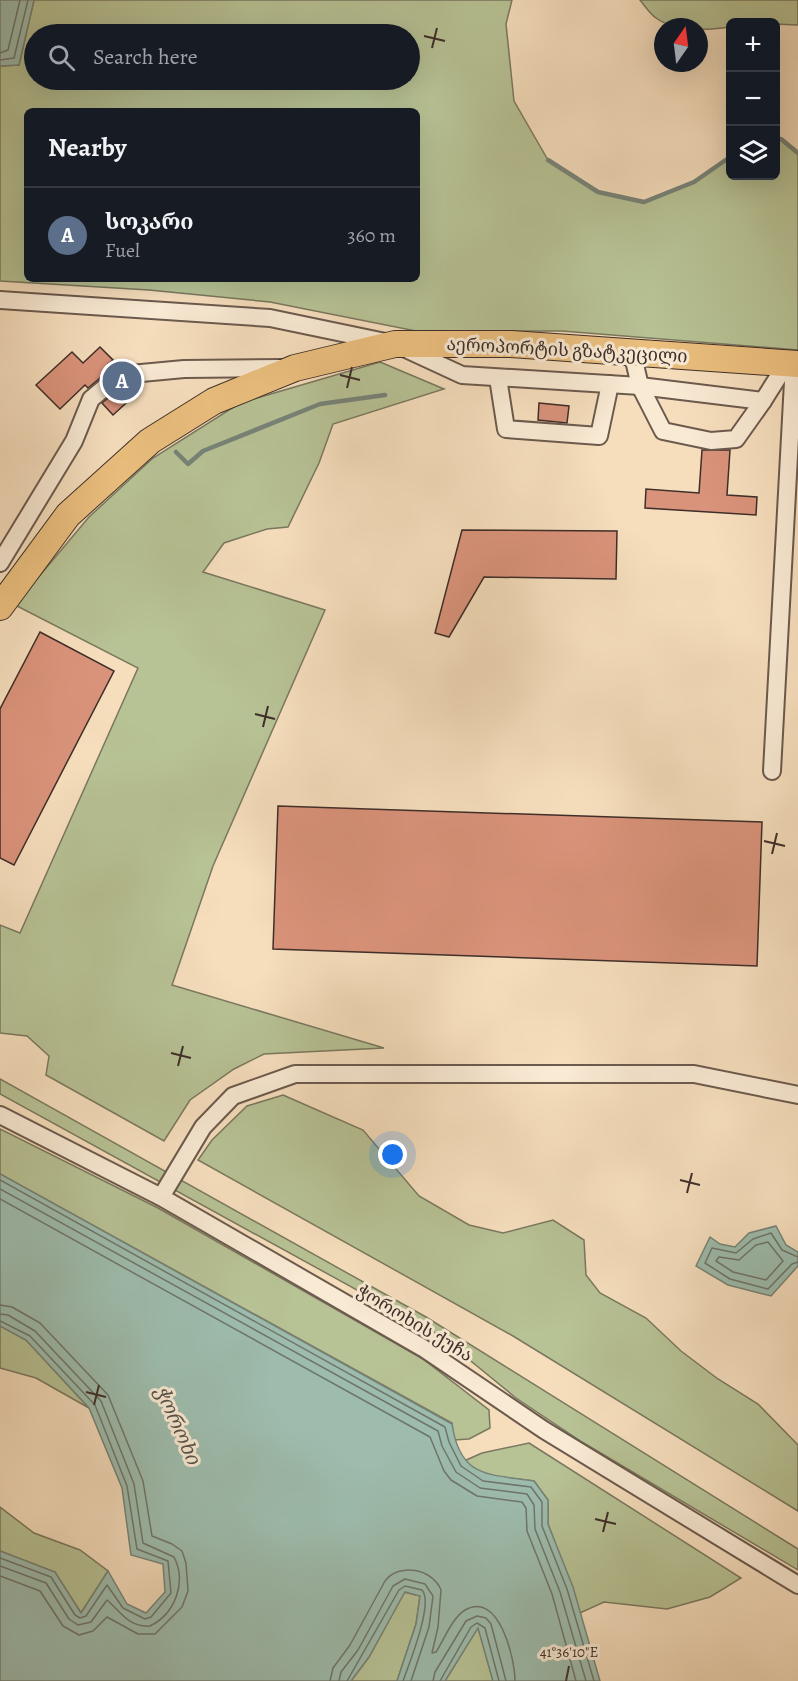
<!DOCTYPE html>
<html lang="en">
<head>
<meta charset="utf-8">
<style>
	:root { --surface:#171b24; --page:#242831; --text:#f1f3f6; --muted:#9ea1a6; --line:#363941; --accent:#b45309 }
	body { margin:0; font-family:Alegreya,"Noto Serif Georgian",serif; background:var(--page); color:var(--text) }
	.controls { position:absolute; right:18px; top:18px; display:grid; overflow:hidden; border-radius:9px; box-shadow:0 6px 24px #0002 }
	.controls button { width:54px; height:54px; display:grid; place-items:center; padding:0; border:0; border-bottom:2px solid var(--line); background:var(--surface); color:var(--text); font:30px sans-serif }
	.compass { position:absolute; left:654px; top:18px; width:54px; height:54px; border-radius:50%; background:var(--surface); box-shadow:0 6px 24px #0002; rotate:14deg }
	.you { position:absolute; left:393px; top:1155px; width:21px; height:21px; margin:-15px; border:4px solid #fff; border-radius:50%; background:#1a73e8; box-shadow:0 0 0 9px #1a73e833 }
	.badge { display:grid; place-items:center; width:39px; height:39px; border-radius:50%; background:var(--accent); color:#fff; font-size:20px; font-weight:700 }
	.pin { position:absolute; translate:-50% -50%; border:3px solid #fff; box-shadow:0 2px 6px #0006 }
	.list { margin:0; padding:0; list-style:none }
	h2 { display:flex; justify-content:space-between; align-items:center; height:78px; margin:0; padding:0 24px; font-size:26px }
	h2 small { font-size:20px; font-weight:400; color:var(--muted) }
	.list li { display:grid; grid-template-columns:39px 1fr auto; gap:18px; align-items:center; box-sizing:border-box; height:96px; padding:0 24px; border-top:2px solid var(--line) }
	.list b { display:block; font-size:22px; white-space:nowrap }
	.list p { margin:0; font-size:20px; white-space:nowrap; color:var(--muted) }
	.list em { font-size:20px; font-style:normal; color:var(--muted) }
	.icon { flex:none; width:33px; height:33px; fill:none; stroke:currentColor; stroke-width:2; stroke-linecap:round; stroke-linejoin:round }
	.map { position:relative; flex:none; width:798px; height:1681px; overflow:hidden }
	.search { position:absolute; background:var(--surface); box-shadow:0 6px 24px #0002; left:24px; top:24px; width:396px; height:66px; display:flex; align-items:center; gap:15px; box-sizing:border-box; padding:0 21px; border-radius:33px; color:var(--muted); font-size:22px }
	.panel { position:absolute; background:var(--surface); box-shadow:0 6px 24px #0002; left:24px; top:108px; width:396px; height:174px; border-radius:9px }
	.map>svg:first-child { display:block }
</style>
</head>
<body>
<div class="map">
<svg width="798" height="1681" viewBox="0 0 798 1681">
	<rect width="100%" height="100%" fill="#f6debd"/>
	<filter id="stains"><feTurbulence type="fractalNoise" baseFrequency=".00333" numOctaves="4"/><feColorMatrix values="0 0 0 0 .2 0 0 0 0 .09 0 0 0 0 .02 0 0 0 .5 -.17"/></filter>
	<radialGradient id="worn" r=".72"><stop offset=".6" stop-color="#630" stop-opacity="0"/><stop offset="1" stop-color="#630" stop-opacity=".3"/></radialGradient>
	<!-- green -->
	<g fill="#b7c295" stroke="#7a785f" stroke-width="1.5" fill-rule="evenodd">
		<path d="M34,0h478l-6,24 8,77 34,59 50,32 46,10 50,-20 36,-25v19h46v-36l5,-1 17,14v197l-236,-19h-146l-146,-29 -121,-12 -149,-9v-215l19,-1zM34,34h376v46h-376zM27,111h390v168h-390z"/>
		<path d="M640,0h158v25l-68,-3v5c-21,3 -55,5 -74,-9 -6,-4 -11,-12 -16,-18z"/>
		<path d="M380,362l64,27 -111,35 -14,39 -31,64 -21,2 -43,14 -21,29 122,38 -112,256 -41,119 212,63 -120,6 -30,15 -44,31 -26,41 -118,-66 3,-19 -22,-20 -27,-3v-108l20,8 118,-265 -123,-63 74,-88 64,-59 87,-55z"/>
		<path d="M0,1079l426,238 372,232v21l-216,-128 -66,-44 -77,-63 -439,-241z"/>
		<path d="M283,1095l80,35 56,66 50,29 34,8 50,-13 31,20 2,35 14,18 46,25 35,33 37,28 40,25 40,41v66l-285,-175 -315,-176 14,-20 35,-34z"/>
		<path d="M0,1129l158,79 265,151 66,51 1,18 -21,11 -15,1 -2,-17 -452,-249z"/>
		<path d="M0,1326l26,14 63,68 -53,-30 -36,-10z"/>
		<path d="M529,1443l212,135 -31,19 -43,12 -63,-7 -24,11 -32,-89v-24l-14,-19 -50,-6 -20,-14 18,-8z"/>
		<path d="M0,1507l34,26 46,17 28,21 -27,42 -26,-41 -55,-21z"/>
		<path d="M404,1592l16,4 -4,28 -19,57h-46l18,-24z"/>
		<path d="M478,1627l15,54h-48z"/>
	</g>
	<!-- water -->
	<g fill="#9dbcad" stroke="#778378" stroke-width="1.5">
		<path d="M0,0h34l-15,65 -19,1z"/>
		<path d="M0,1174l452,250c8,54 36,50 82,57l14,19v24l25,63 27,94h-107l-15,-53 -33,53h-48l19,-57 4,-28 -15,-4 -36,65 -18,24h-351v-130l55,21 26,41 27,-42 19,33 19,9 19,-21 -2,-28 -32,-9 -9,-67 -33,-80 -63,-68 -26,-14z"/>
		<path d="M776,1226l10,19 12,7v14l-27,30 -43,-11 -32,-19 14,-29 10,7 15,3 14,-14z"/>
	</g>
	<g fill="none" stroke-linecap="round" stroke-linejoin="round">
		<!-- shore -->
		<g stroke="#6e756b" stroke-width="1.5">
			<path d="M0,53l8,-3 12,-50"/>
			<path d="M0,60l14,-2 14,-58"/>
			<path d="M0,1180l445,247 4,15 12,24 22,15 48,6 11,15v24l25,63 27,92"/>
			<path d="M0,1189l438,242 4,15 14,26 24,16 47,6 7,11 1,24 25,63 26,89"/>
			<path d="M0,1199l430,238 14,34 7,9 26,16 45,6 4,6 1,23 25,63 24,87"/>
			<path d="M768,1242l15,19 -17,19 -33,-8 -17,-11 3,-4 20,3 17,-15z"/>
			<path d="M798,1257l-16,-7 -11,-17 -18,6 -17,14 -24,-5 -7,15 25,16 38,10 24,-25 6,-2"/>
			<path d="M0,1305l12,2 28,16 68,72 35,86 9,55 20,8 10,7 4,12 2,28 -6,16 -27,27h-17l-31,-17 -14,14 -14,4 -16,-9 -23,-35 -40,-15"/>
			<path d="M0,1314l8,1 27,16 66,70 33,83 9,59 31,14c13,25 1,57 -24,69 -21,2 -30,-15 -43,-26l-16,22 -13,3 -9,-6 -23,-36 -46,-17"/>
			<path d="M0,1321l30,15 65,69 32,81 10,63 31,12 3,32 -20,24 -6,2 -22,-11 -16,-23 -21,31 -6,2 -5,-3 -24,-38 -51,-19"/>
			<path d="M330,1681l3,-13 17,-23 35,-64c14,-19 48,-12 56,9l-3,37 -6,26 4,-1c8,-12 16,-34 29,-42 34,-20 50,49 50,71"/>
			<path d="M339,1681l2,-9 17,-22 35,-64 12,-7 20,5 8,12 -4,31 -18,54"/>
			<path d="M347,1681l52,-91 6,-4 17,4c12,13 -13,74 -19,91"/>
			<path d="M433,1681l2,-9 31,-51 11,-5 9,2 5,6 15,57"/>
			<path d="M440,1681l31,-54 6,-4 8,5 14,53"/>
		</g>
		<!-- stream -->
		<g stroke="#778378" stroke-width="4.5">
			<path d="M776,140l5,-1 17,14"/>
			<path d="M548,160l50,32 46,10 50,-20 36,-25"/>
			<path d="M176,452l12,12 15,-13 117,-47 65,-9"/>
		</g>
	</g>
	<!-- building -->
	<g fill="#da937b" stroke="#3e2e29" stroke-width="1.5">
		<path d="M100,347l13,13 -5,4 4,4 -24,20 -3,-3 -25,24 -24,-24 36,-33 11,11z"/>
		<path d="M124,385l12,9 -23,21 -11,-12z"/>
		<path d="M539,403l30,3 -2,17 -29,-3z"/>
		<path d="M702,450h28l-3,45 30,2 -1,18 -111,-7 1,-19 53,4z"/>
		<path d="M462,530l155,1 -1,48 -132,-2 -35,60 -14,-4z"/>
		<path d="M40,632l74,39 -100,194 -14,-7v-149z"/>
		<path d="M278,806l484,16 -5,144 -484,-17z"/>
	</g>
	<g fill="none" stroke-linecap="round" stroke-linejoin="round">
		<defs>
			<g id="minor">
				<path d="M0,300l270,18 125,26 67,31 178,11 123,15 24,-38"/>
				<path d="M632,352l8,34 23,45 48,10 25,-2 27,-38"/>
				<path d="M498,378l8,51 93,7 11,-52"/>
				<path d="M0,563l74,-122 17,-42 29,-24 64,-6 98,-1"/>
				<path d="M772,771l22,-408"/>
				<path d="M0,1115l161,82 262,151 121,82 254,155"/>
				<path d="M161,1197l42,-70 30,-31 62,-22h399l104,21"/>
			</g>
			<path id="highway" d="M0,607l68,-92 82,-74 64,-40 81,-33 100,-24h116l287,20"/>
		</defs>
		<!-- minor casing -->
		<use href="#minor" stroke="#6c5a4e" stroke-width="20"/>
		<!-- highway casing -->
		<use href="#highway" stroke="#3e2e29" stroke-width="28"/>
		<!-- minor -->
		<use href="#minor" stroke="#f9ead4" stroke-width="16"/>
		<!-- highway -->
		<use href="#highway" stroke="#ebbf7e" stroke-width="26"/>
	</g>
	<!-- ticks -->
	<path fill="none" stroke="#3e2e29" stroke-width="2" d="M424,36l21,5M432,48l5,-20M340,375l20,5M347,388l5,-21M255,714l20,5M263,727l5,-21M764,841l21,5M772,854l5,-21M171,1053l20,5M178,1066l5,-20M680,1180l20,5M687,1193l5,-20M86,1392l20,5M94,1405l5,-20M595,1519l21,5M603,1532l5,-20M566,1681l3,-15"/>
	<g text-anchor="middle" stroke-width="6" stroke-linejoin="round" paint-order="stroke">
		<!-- street labels -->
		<g font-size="18" fill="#3e2e29" stroke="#f9ead4">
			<text transform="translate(567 350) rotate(3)" y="6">აეროპორტის გზატკეცილი</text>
			<text transform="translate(415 1323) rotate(31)" y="6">ჭოროხის ქუჩა</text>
		</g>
		<!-- water labels -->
		<g font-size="20" font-style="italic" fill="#56524a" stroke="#f9ead4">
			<text transform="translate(178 1425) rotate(66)" y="7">ჭოროხი</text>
		</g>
	</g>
	<g font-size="15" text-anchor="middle" fill="#3e2e29" stroke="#f9ead4" stroke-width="6" stroke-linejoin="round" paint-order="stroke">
		<text x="569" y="1657">41°36'10"E</text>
	</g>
	<rect width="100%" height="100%" filter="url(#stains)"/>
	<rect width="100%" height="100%" fill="url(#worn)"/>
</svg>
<div class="controls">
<button>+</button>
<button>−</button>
<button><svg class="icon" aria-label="layers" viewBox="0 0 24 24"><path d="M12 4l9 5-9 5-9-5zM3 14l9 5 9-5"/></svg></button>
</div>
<svg class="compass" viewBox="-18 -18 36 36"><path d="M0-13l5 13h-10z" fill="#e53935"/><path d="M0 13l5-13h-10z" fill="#9ea1a6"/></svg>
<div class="you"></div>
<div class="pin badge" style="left:122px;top:381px;background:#5c6f8a">A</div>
<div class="search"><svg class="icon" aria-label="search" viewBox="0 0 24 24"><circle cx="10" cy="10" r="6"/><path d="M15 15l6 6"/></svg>Search here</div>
<section class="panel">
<h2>Nearby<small></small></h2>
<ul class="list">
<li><span class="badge" style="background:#5c6f8a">A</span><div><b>სოკარი</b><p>Fuel</p></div><em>360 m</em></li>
</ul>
</section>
</div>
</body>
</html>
